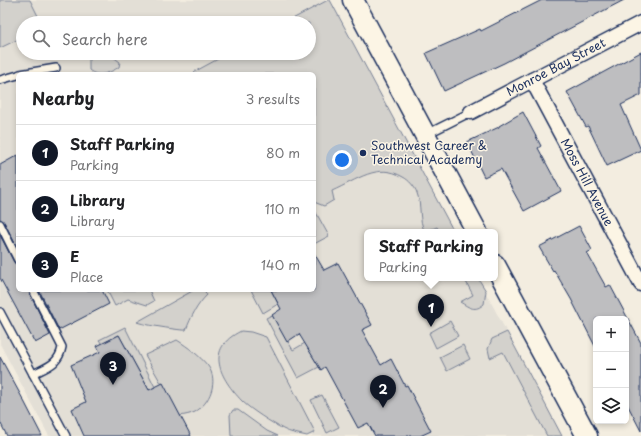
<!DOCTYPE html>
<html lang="en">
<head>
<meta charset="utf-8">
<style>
	:root { --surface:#fff; --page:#f2f2f2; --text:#202124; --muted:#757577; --line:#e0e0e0; --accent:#111827 }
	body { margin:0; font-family:"Playpen Sans",sans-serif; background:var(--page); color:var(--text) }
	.controls { position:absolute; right:12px; bottom:12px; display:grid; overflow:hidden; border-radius:6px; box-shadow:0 2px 6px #0003 }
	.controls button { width:36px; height:36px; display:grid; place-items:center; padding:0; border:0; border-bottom:1px solid var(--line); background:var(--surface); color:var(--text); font:20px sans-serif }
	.you { position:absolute; left:342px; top:160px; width:14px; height:14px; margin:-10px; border:3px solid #fff; border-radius:50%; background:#1a73e8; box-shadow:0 0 0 6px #1a73e833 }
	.badge { display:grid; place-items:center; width:26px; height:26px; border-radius:50%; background:var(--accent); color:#fff; font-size:13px; font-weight:700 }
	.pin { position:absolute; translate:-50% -33px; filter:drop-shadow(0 1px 2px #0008) }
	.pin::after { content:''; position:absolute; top:21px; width:14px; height:12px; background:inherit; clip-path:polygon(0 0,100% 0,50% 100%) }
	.popup { position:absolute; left:364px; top:229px; width:134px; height:52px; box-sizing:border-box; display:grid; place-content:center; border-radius:6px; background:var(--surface); filter:drop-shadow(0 1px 3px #0005); font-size:13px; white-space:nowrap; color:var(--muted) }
	.popup b { font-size:15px; color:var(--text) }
	.popup::after { content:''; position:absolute; left:50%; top:100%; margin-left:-8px; border:8px solid transparent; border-top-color:var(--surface) }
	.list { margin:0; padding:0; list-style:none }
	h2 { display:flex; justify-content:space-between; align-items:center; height:52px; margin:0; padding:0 16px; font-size:17px }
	h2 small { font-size:13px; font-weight:400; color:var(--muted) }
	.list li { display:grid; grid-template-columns:26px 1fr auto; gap:12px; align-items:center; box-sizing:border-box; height:56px; padding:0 16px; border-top:1px solid var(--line) }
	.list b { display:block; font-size:15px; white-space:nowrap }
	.list p { margin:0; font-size:13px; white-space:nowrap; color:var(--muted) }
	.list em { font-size:13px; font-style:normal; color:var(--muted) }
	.icon { flex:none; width:22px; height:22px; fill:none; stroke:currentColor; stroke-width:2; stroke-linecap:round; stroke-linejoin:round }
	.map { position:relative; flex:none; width:641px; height:436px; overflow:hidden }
	.search { position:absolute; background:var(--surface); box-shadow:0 2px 6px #0003; left:16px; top:16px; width:300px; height:44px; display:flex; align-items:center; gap:10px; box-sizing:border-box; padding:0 14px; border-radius:22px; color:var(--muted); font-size:15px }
	.panel { position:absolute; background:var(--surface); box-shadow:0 2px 6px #0003; left:16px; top:72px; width:300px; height:220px; border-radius:6px }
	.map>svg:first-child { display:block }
</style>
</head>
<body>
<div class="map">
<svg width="641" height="436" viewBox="0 0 641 436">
	<rect width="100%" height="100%" fill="#f3ede0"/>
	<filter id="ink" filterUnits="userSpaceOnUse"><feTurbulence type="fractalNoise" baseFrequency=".025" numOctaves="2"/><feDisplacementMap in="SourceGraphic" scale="8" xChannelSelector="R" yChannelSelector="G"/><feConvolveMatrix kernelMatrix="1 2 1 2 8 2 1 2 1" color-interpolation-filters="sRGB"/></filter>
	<g filter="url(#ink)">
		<!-- built -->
		<path fill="#e3dfd6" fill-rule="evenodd" d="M0,0h330l124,232h-87v46h111l84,158h-513l-49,-92zM23,23h286v30h-286zM18,74h296v216h-296z"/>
		<!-- green -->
		<g fill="#d3d1cc" stroke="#778095">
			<path d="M0,0h30l9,18 -3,5h-13v14l-23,11z"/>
			<path d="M328,0h2l124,232h-14l-3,-5 -12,5c-7,-12 -3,-26 -8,-39 -2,-6 -8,-13 -14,-16 -25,-15 -46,3 -71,14l2,9 -10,6 -10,-4v-128h-119l-1,-2 35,-19h80v-30h-24z"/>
			<path d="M92,53h16l12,9 -1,5c-9,6 -21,11 -30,3v-15z"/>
			<path d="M314,209l15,27 -15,8z"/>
			<path d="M464,278h14l8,13 -2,13c-9,8 -14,4 -24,-2l13,-7z"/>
			<path d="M107,290h42l5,11 -7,4 -19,-6 -13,7z"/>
			<path d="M194,290h10l3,5c-10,10 -16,22 -21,35 -4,1 -46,-6 -49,-8z"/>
			<path d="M251,290h20l7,14 -15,9z"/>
			<path d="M272,315l21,35 12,-7 14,24 -21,11 -32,-60z"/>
			<path d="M450,321l8,15 -22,12 -7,-15z"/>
			<path d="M125,327l30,60 -6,3 -30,-55 -17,9 -3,-4z"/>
			<path d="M241,331l10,1 15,5 49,95 -8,4c-8,-2 -17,-3 -24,-7 -11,-6 -32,-19 -41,-28 -22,-23 -38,-52 -1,-70z"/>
			<path d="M507,332l55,104h-15l-44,-84 -13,6 -2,-9 4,-10z"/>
			<path d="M177,340c11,7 22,15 31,26 11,15 2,37 -13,46 -4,2 -10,3 -15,4l-35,-61z"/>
			<path d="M463,345l7,14 -23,12 -7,-14z"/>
			<path d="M322,395l17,32 -12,6 -16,-33z"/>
			<path d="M233,410h5l29,21 11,5h-47l-1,-21z"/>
		</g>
		<!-- building -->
		<g fill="#bebec0" stroke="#1b2f5e">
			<path d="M542,0h82l-120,63 -60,28 -18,-38 54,-24 1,2z"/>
			<path d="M641,52v43l-20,10 20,45 -34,16 -19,-40 -2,1 -19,-35z"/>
			<path d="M523,112l18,34 -3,2 23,43 -37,20 -23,-42 -17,8 -17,-35 32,-15v-1z"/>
			<path d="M18,155v94l-14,-27 -4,-3v-54z"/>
			<path d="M579,226l13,24 -5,3 19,34 4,-2 31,58v88l-15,-29v-83h-30v29l-25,-49 -17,-29 -1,1 -14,-24z"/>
			<path d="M0,235l14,27 4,3v25h10l22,45 -15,8 -35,-65z"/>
			<path d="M314,253l10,17 14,-7 34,62 -10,5 19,35 10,-6 14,27 2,-1 24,46 -11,5h-45l-7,-13 -10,5 -33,-61 -4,3 -22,-36 -12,8 -15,-27 9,-6 -10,-19h43z"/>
			<path d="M39,290h63l7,14 -50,26z"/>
			<path d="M119,335l30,55 14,-7 28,53h-107l-12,-27 14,-7 -15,-37 29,-13 -3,-6z"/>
			<path d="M0,357l25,46 17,33h-35l-7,-14z"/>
		</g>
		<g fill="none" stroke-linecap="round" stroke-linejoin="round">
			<defs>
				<g id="lane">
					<path d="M20,74l36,-6"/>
					<path d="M0,80l18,-5"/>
					<path d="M427,134l44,-22"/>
					<path d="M0,224l18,36"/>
					<path d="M0,312l66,124"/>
					<path d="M33,374c14,-7 26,-10 29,-27l-29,-57"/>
				</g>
				<g id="street">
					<path id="s1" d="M532,80l109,204"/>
					<path id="s2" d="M471,112l170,-89"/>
				</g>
				<g id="secondary">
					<path d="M353,0l124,232"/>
					<path d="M495,265l92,171"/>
				</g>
			</defs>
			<!-- lane casing -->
			<use href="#lane" stroke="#1b2f5e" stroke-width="10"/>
			<!-- street casing -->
			<use href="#street" stroke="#1b2f5e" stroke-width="17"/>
			<!-- secondary casing -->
			<use href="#secondary" stroke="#1b2f5e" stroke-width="23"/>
			<!-- lane -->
			<use href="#lane" stroke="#fcf5e5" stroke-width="7"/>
			<!-- street -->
			<use href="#street" stroke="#fcf5e5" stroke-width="14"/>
			<!-- secondary -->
			<use href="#secondary" stroke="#fcf5e5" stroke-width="20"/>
		</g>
	</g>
	<!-- markers -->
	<circle fill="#1b2f5e" stroke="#fcf5e5" stroke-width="1.5" cx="363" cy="153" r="4"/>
	<g text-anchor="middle" stroke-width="3" stroke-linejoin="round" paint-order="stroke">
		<!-- street labels -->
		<g font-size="12" fill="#1b2f5e" stroke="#fcf5e5">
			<text dy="4" stroke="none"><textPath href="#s2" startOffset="96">Monroe Bay Street</textPath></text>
			<text dy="4" stroke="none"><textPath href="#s1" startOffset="116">Moss Hill Avenue</textPath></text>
		</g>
		<!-- poi labels -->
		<g font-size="12" fill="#1b2f5e" stroke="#fcf5e5" text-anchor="start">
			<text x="371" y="150">Southwest Career &amp;<tspan x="371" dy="14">Technical Academy</tspan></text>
		</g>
	</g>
</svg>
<div class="controls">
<button>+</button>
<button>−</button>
<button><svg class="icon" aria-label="layers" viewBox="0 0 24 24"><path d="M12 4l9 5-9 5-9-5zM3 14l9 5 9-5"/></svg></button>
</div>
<div class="you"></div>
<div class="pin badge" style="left:431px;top:327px">1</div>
<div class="popup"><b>Staff Parking</b>Parking</div>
<div class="pin badge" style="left:383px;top:408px">2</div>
<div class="pin badge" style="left:113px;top:385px">3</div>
<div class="search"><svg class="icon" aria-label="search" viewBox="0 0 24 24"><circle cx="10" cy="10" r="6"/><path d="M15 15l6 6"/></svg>Search here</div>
<section class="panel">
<h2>Nearby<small>3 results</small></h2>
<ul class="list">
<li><span class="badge">1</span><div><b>Staff Parking</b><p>Parking</p></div><em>80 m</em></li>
<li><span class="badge">2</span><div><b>Library</b><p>Library</p></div><em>110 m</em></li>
<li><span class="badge">3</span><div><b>E</b><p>Place</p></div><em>140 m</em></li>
</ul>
</section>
</div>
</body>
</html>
